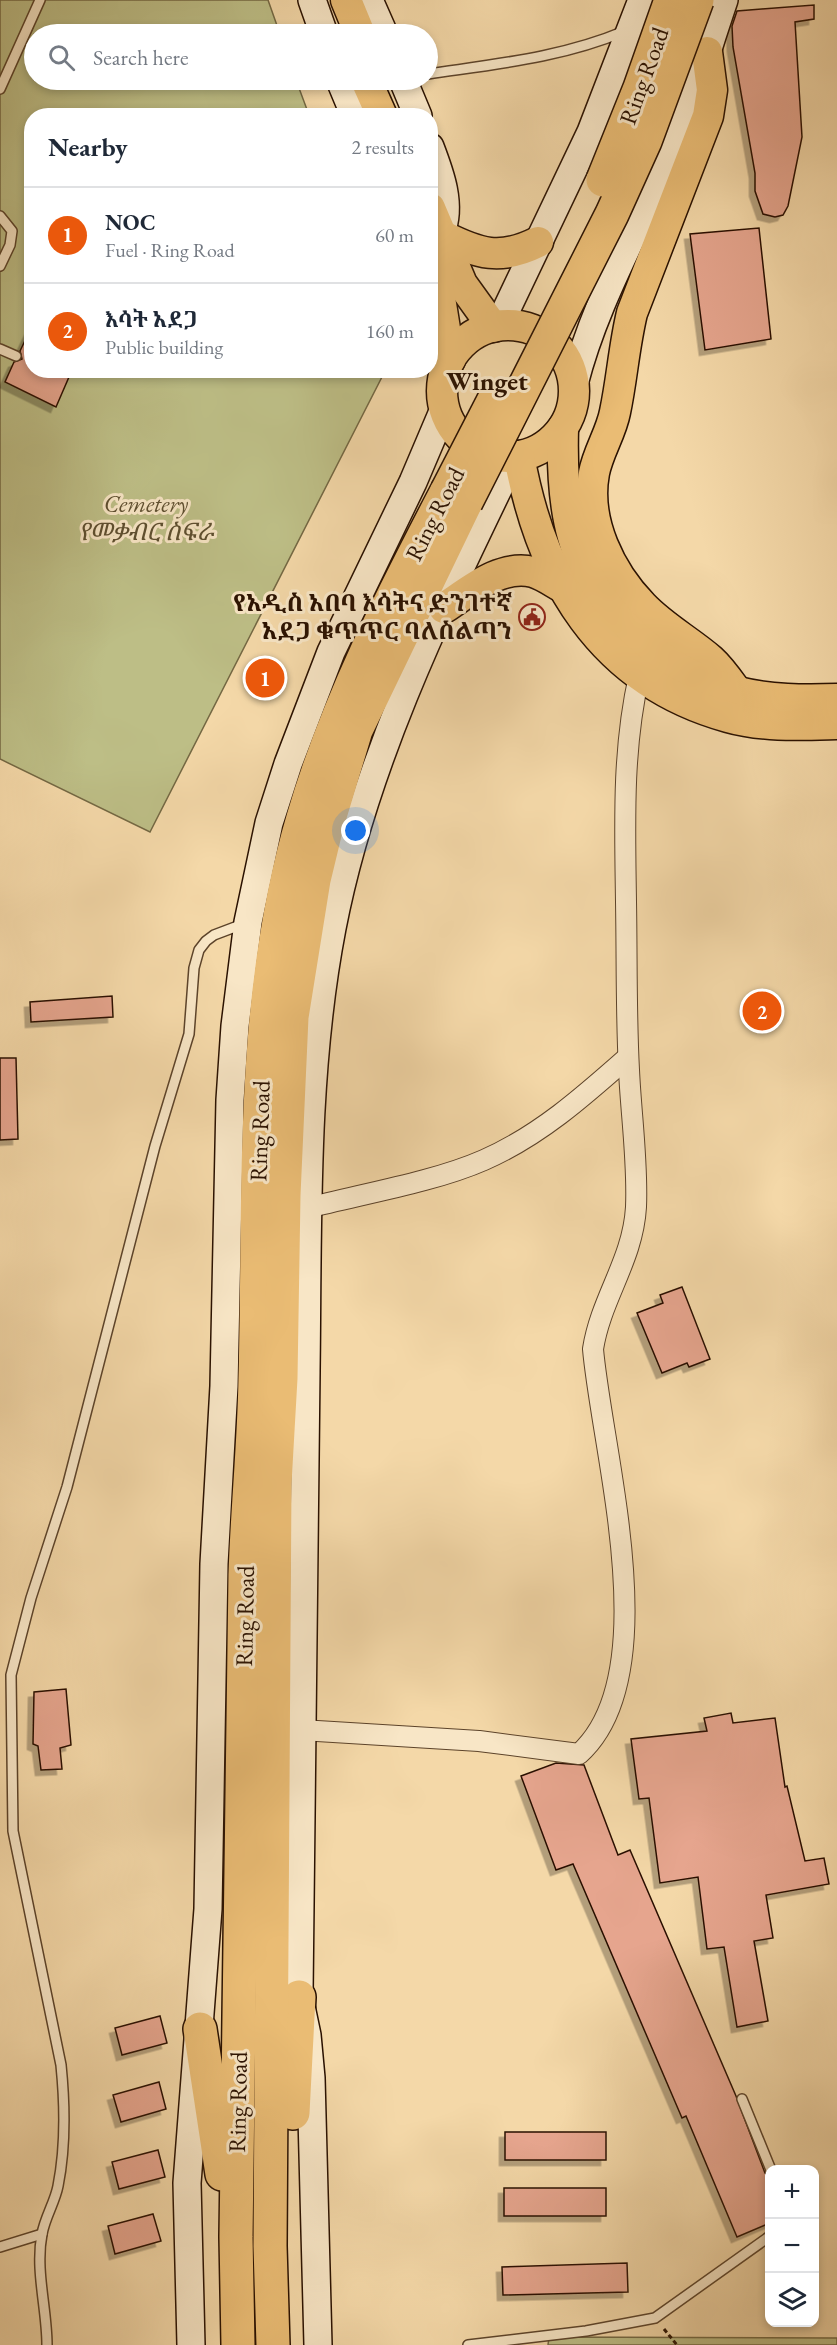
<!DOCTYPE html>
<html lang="en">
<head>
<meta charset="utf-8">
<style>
	:root { --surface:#fff; --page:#f6f6f7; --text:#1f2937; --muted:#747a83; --line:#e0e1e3; --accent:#ea580c }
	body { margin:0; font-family:"EB Garamond","Noto Serif Ethiopic",serif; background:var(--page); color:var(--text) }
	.controls { position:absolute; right:18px; bottom:18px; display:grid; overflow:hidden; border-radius:12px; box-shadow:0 3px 9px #0003 }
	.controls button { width:54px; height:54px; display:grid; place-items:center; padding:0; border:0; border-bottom:2px solid var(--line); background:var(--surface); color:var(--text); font:30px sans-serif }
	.you { position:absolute; left:356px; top:831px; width:21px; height:21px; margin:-15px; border:4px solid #fff; border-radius:50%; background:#1a73e8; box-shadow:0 0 0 9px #1a73e833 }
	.badge { display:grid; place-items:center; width:39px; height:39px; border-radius:50%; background:var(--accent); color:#fff; font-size:20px; font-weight:700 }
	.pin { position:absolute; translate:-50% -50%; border:3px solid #fff; box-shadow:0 2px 6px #0006 }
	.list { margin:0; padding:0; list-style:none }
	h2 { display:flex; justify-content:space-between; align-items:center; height:78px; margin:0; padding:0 24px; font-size:26px }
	h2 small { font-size:20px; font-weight:400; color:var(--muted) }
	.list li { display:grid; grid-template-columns:39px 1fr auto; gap:18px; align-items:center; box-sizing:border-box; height:96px; padding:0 24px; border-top:2px solid var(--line) }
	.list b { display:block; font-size:22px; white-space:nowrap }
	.list p { margin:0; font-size:20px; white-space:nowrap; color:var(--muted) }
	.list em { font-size:20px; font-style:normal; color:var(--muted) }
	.icon { flex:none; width:33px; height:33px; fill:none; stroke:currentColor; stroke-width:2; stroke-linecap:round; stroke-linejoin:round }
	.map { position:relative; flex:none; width:837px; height:2345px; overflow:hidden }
	.search { position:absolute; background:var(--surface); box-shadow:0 3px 9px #0003; left:24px; top:24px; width:414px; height:66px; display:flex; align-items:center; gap:15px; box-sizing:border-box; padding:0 21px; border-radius:33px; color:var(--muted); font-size:22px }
	.panel { position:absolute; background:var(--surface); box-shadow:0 3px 9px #0003; left:24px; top:108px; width:414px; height:270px; border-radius:24px }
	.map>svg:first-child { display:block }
</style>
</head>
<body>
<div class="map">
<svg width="837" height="2345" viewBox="0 0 837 2345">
	<defs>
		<filter id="shadow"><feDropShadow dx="-5.5" dy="5.5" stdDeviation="0" flood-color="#0004"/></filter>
	</defs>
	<rect width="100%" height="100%" fill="#f4d8a8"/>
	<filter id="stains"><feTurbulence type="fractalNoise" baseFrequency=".00333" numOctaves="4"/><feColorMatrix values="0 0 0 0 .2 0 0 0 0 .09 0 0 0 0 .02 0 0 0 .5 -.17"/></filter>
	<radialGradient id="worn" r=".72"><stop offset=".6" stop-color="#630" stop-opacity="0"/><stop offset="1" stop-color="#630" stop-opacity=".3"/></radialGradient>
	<!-- green -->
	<g fill="#bdbe86" stroke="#746843" stroke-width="1.5">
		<path d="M0,0h268l12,34h-246v46h262l13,35 -277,1v254l353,1 -235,461 -150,-73z"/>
		<path d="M549,2337l288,1v7h-289z"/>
	</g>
	<!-- building -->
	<g fill="#e6a58e" stroke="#2a1100" stroke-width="1.5" filter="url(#shadow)">
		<path d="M814,5v14l-19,3 7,115 -14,69 -5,9 -8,2 -12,-3 -8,-23v-18l-22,-126 -1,-21 5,-15z"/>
		<path d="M759,228l12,111 -66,11 -15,-116z"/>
		<path d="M32,326v44h40l-16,37 -51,-25 9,-20 8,-3 -2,-8z"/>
		<path d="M112,996l1,21 -82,5 -1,-20z"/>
		<path d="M0,1058h16l2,81 -18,1z"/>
		<path d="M682,1287l28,72 -21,8 -2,-4 -25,10 -25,-60 26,-10 -3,-8z"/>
		<path d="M66,1689l5,56 -11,3 2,21 -21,1 -3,-24 -5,-2 1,-52z"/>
		<path d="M731,1713l2,10 42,-5 10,69 2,-1 18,75 19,-3 5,26 -63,11 7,43 -19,3 14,80 -31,6 -13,-80 -17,2 -9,-72 -38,6 -11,-85 -10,1 -8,-60 76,-8 -3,-13z"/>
		<path d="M556,1763l28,2 34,90 12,-5 106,246 29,77 5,4v46l-33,14 -51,-121 -4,2 -109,-254 -17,6 -35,-94z"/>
		<path d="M160,2016l7,27 -45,12 -7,-27z"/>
		<path d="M159,2082l7,27 -45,13 -8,-27z"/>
		<rect x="505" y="2132" width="101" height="28"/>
		<path d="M158,2150l7,27 -46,12 -7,-27z"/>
		<rect x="504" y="2188" width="102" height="28"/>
		<path d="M153,2214l8,27 -46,13 -7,-28z"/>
		<path d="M627,2263l1,29 -125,3 -1,-28z"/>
	</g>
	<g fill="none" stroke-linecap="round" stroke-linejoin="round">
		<defs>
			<g id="lane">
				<path d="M428,74c67,-10 133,-16 197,-43"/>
				<path d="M0,89l40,-89"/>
				<path d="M0,216l12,15 -2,14 -10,21"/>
				<path d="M0,349l16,7"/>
				<path d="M742,2099l29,71"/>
				<path d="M0,2247l42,-13"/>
				<path d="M47,2345c0,-36 -12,-75 -5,-111 3,-17 13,-32 16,-48 8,-40 7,-81 3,-121l-48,-234 -2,-156 20,-77 36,-111 88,-341 34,-112 5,-66 5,-18 7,-9 8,-6 29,-11"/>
				<path d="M468,2345l118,-14 69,-13 115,-82"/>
			</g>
			<g id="street">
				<path d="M308,1208c54,-14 126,-26 176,-48 55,-24 100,-64 144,-103"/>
				<path d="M301,1730l178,11 100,13c88,-79 23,-301 14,-405 8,-51 40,-89 43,-142 2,-45 -5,-92 -7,-137 -3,-55 -2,-112 -3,-168 -1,-76 -4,-151 13,-226"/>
			</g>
			<g id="secondary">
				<path d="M312,0l12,34"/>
				<path d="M369,0l15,34"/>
				<path d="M340,80l15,36"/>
				<path d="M403,80l15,36"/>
				<path d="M430,147c10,26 22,58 11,85"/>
				<path d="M499,325l92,-193 51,-132"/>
				<path d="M574,384c20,-79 61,-149 93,-224 23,-51 39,-107 57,-160"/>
				<path d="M191,2345l-4,-162 21,-274 6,-345 10,-178 6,-286 5,-74 13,-104 21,-99 19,-59 43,-112 82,-170 31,-73"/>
				<path d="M318,2345l-7,-267 -4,-43 -8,-38c1,-209 4,-418 7,-626 2,-148 -2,-298 26,-443 32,-166 109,-321 182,-472"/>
			</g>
			<g id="primary">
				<path d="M346,0l14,34"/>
				<path d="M707,52l5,38 -4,26 -76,197c-8,33 -10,66 -17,99 -4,21 -17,40 -21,61 -9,48 16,99 49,133 20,21 46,35 68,54 10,9 18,21 26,32"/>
				<path d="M366,80l16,36"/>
				<path d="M430,208l32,76 31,43"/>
				<path d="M443,236c36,18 57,25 95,6"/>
				<path d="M432,248l18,112"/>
				<circle cx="508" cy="391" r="66"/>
				<path d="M563,428c-1,36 0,74 10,109 20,75 90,136 165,155 32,8 66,8 99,7"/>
				<path d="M519,456c22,123 82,226 209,261 35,10 73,8 109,7"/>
				<path d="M444,608c26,-17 56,-44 89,-36 10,3 20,10 29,15"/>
			</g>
			<g id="highway">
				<path d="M200,2029l22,145"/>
				<path d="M293,2113l6,-116"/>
				<path d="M238,2345l-2,-108c4,-221 4,-442 9,-662 2,-66 9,-131 10,-197 5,-187 -6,-378 48,-560 33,-114 89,-222 144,-327"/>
				<path d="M273,2345l-3,-99 5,-763 6,-105 3,-183 8,-178 22,-137 13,-54 29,-96 110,-228"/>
			</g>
		</defs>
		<!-- lane casing -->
		<use href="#lane" stroke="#5c432a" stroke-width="12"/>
		<!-- street casing -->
		<use href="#street" stroke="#5c432a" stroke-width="22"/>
		<!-- secondary casing -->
		<use href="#secondary" stroke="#2a1100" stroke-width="30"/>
		<!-- primary casing -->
		<use href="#primary" stroke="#2a1100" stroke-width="33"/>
		<!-- highway casing -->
		<use href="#highway" stroke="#2a1100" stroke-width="36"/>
		<!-- path -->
		<path stroke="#2a1100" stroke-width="3" stroke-dasharray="4.5 3" stroke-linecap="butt" d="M664,2329l13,16"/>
		<!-- lane -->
		<use href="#lane" stroke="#f8e6c6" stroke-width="9"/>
		<!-- street -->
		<use href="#street" stroke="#f8e6c6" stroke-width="20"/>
		<!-- secondary -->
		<use href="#secondary" stroke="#f8e6c6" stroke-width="27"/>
		<!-- primary -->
		<use href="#primary" stroke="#eabc74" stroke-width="30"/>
		<!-- highway -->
		<use href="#highway" stroke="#eabc74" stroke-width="33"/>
		<defs>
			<g id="highway-bridge">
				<path d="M603,180l37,-92 31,-88"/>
				<path d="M447,491l49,-95"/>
				<path d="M466,502l146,-288 33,-73 52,-141"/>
			</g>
		</defs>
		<!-- highway-bridge casing -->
		<use href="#highway-bridge" stroke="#2a1100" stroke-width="36" stroke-linecap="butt"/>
		<!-- highway-bridge -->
		<use href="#highway-bridge" stroke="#eabc74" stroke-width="33"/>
	</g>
	<!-- icons -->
	<defs>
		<symbol id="civic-ring" viewBox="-11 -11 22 22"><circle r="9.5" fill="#f8e6c6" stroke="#8f2418" stroke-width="1.5"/><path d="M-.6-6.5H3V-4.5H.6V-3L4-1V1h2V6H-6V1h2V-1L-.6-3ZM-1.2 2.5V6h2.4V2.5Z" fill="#8f2418"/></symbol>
	</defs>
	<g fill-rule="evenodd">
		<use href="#civic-ring" x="517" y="602" width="30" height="30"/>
	</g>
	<g text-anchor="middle" stroke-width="6" stroke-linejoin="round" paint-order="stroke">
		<!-- street labels -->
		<g font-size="24" fill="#2a1100" stroke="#f8e6c6">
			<text transform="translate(644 76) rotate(-70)" y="8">Ring Road</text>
			<text transform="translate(435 514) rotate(-63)" y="8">Ring Road</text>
			<text transform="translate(260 1131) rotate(-88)" y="8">Ring Road</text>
			<text transform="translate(245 1616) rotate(-89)" y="8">Ring Road</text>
			<text transform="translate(238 2102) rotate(-89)" y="8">Ring Road</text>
		</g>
		<!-- park labels -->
		<g font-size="24" font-style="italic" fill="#5d4e2f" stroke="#f8e6c6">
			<text x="146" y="512">Cemetery<tspan x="146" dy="28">የመቃብር ስፍራ</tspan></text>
		</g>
		<!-- poi labels -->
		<g font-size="24" font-weight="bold" fill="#2a1100" stroke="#f8e6c6" text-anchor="end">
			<text x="512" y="611">የአዲስ አበባ እሳትና ድንገተኛ<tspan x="512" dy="28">አደጋ ቁጥጥር ባለስልጣን</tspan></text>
		</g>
		<!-- neighbourhood labels -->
		<g font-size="26" font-weight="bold" fill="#2a1100" stroke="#f8e6c6">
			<text x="487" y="390">Winget</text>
		</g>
	</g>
	<rect width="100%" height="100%" filter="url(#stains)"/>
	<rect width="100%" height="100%" fill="url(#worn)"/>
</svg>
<div class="controls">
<button>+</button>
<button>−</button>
<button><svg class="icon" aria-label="layers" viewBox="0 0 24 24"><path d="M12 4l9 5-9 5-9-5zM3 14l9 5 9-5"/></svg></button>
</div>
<div class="you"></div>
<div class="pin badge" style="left:265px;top:678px">1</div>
<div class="pin badge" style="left:762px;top:1011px">2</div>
<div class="search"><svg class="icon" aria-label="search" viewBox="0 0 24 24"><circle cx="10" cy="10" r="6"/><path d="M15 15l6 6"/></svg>Search here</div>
<section class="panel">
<h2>Nearby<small>2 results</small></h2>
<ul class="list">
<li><span class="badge">1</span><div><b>NOC</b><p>Fuel · Ring Road</p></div><em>60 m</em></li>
<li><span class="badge">2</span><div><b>እሳት አደጋ</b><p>Public building</p></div><em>160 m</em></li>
</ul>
</section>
</div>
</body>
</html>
